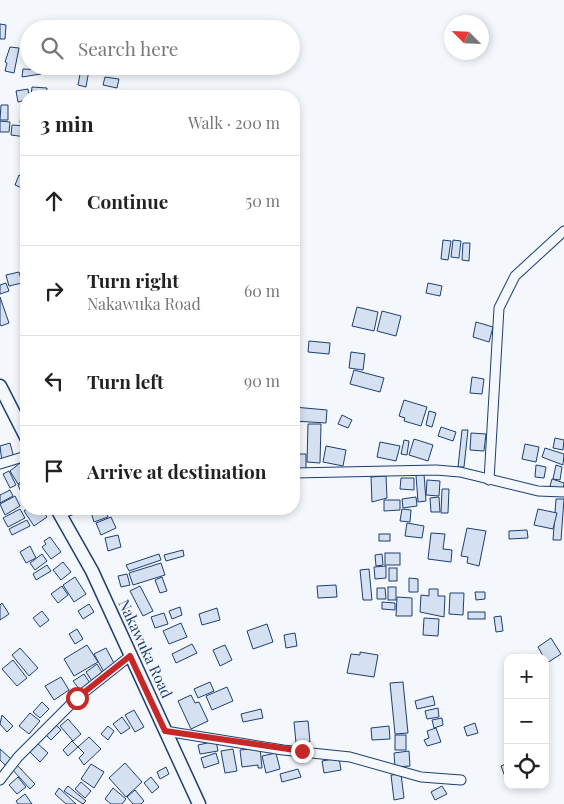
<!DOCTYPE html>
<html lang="en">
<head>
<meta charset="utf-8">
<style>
	:root { --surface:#fff; --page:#f6f6f6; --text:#222; --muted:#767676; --line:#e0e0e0 }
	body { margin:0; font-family:"Playfair Display",serif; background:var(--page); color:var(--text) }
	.controls { position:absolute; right:15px; bottom:15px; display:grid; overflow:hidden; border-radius:10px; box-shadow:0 2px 8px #0003 }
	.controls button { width:45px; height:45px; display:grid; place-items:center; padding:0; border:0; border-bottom:1px solid var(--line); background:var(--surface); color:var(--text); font:25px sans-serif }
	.compass { position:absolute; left:444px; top:15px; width:45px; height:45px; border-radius:50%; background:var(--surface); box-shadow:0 2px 8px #0003; rotate:294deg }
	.stop { position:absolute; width:15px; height:15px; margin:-11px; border:4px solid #c62828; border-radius:50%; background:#fff }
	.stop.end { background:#c62828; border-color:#fff; box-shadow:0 1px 5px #0008 }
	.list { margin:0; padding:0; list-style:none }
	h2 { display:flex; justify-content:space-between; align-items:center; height:65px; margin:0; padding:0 20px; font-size:21px }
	h2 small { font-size:16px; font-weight:400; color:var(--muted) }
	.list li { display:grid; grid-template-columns:32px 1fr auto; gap:15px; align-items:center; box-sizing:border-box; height:90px; padding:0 20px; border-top:1px solid var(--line) }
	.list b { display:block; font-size:19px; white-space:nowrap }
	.list p { margin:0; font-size:16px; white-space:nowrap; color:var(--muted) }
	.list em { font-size:16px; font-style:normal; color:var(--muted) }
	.icon { flex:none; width:28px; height:28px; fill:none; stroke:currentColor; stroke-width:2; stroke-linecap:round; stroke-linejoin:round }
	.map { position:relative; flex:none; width:564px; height:804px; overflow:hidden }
	.search { position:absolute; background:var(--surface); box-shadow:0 2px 8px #0003; left:20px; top:20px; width:280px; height:55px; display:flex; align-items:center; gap:12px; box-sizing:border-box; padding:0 18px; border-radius:28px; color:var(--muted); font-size:19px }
	.panel { position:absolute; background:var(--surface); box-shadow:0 2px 8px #0003; left:20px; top:90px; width:280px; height:425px; border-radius:20px }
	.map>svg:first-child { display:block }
</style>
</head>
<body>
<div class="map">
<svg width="564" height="804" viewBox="0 0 564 804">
	<rect width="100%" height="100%" fill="#f4f7fb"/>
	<!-- building -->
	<g fill="#d5e0f0" stroke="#1d3f73">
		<path d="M0,24l6,1 -1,14h-5z"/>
		<path d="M10,47l9,1 -5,25 -9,-2 2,-8 -2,-1z"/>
		<path d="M23,69l22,1 -4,4 -19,3z"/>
		<path d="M81,69l8,1 -3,17 -8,-2z"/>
		<path d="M105,77l14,2 -2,9 -14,-3z"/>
		<path d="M32,87l15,1 -1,8h-15z"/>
		<path d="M28,89l1,7h-3v4l-8,2 -2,-11z"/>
		<path d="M22,104h4v19h-6z"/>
		<path d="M1,105h7v15h-8z"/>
		<path d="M0,121l10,1 -1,10h-9z"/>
		<path d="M12,125l14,1v11l-15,-2z"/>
		<path d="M19,175l7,4 -2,10 -9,-4z"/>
		<path d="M443,240l8,1 -3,19 -7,-1z"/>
		<path d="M453,240l8,1 -2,17 -8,-1z"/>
		<path d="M463,243h7l-1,18 -7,-1z"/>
		<path d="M19,272l3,11 -13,3 -3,-11z"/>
		<path d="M6,283l3,8 -9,3v-9z"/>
		<path d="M428,283l14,3 -2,10 -14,-3z"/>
		<path d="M0,297l9,26 -8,3 -1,-2z"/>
		<path d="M357,307l21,5 -4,19 -22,-5z"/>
		<path d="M382,311l19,5 -5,20 -19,-5z"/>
		<path d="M476,322l17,5 -4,15 -16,-5z"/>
		<path d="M309,341l21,2 -1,11 -21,-2z"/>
		<path d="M351,352l14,2 -2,16 -14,-2z"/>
		<path d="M354,370l30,8 -4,14 -30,-8z"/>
		<path d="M472,377l12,2 -2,15 -12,-1z"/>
		<path d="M404,400l23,7 -6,19 -17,-5 1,-3 -6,-2z"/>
		<path d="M294,407l33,3 -1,13 -32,-2z"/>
		<path d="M429,411l7,2 -4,14 -6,-2z"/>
		<path d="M342,415l10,5 -4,8 -10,-4z"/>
		<path d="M308,424h13l-1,39 -13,-1z"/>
		<path d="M441,427l15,5 -3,9 -15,-5z"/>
		<path d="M462,430h6l-4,37h-6z"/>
		<path d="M471,433l15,1 -2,17 -14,-1z"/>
		<path d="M555,438l9,2 -1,10 -10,-2z"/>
		<path d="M414,439l19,6 -5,16 -19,-6z"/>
		<path d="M404,440l5,1 -2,14 -6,-1z"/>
		<path d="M380,442l20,4 -4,15 -19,-4z"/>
		<path d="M10,443l4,15 -12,4 -2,-16z"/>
		<path d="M525,444l14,3 -3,15 -14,-3z"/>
		<path d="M326,446l20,4 -3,16 -20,-4z"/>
		<path d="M545,448l19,6 -1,11 -21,-8z"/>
		<path d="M294,454h12v15l-12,-1z"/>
		<path d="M20,463l6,10v5l-8,6 -8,-13z"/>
		<path d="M536,465l10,2 -2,11 -9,-1z"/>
		<path d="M556,465l6,2 -2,13 -7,-1z"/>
		<path d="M9,471l7,14 -6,3 -7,-14z"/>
		<path d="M424,474l2,27 -8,1 -2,-27z"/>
		<path d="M386,476l1,22 -15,4 -1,-25z"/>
		<path d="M401,478h13v12l-14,-1z"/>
		<path d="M552,479l12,4 -1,7 -13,-4z"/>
		<path d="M427,480l13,1 -1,15 -13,-1z"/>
		<path d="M26,481v22l-8,-18z"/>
		<path d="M442,489h7l-1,24h-7z"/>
		<path d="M10,490l3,6 -13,7v-8z"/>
		<path d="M15,496l5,10 -15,9 -5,-11z"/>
		<path d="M416,497l1,9 -14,2 -1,-9z"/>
		<path d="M439,497l1,15h-9l-1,-14z"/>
		<path d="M556,499h8l-3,41h-8z"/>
		<path d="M384,500h16v10l-16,1z"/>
		<path d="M20,509l5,9 -17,9 -5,-9z"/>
		<path d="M27,509h14l6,8 -13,9 -10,-15z"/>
		<path d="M90,509h15l3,8 -14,5z"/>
		<path d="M402,509l9,1 -1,12 -10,-1z"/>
		<path d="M538,509l19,4 -4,16 -19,-4z"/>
		<path d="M111,517l5,11 -15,7 -5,-12z"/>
		<path d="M27,520l3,6 -18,9 -3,-6z"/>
		<path d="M407,523l17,3 -2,12 -17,-2z"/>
		<path d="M467,528l19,3 -7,35 -12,-3 1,-6 -7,-1z"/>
		<path d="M527,530l1,8 -19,1v-8z"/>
		<path d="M431,533l14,1 -2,15 9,1 -1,12 -23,-3z"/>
		<rect x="379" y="534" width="11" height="7"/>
		<path d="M118,535l3,12 -13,4 -3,-13z"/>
		<path d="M50,537l11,15 -10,7 -9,-12 4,-3 -2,-3z"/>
		<path d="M30,546l6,12 -10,5 -6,-11z"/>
		<path d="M183,550l1,6 -18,5 -2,-6z"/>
		<rect x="385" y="553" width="15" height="12"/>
		<path d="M42,554l5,7 -12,9 -5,-7z"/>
		<path d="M159,554l2,6 -32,11 -3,-6z"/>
		<path d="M382,554l1,11 -7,1 -1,-11z"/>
		<path d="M63,562l8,10 -10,8 -8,-10z"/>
		<path d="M161,563l4,12 -32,10 -4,-12z"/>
		<path d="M47,565l4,6 -15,9 -3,-6z"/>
		<path d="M386,566v12l-11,1 -1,-12z"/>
		<rect x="389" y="568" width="8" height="13"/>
		<path d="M369,569l3,31h-9l-3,-30z"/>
		<path d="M127,574l3,11 -9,2 -3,-11z"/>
		<path d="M75,577l11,17 -12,8 -11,-17z"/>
		<path d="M162,577l5,14 -7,2 -5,-13z"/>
		<path d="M409,578l9,1v13h-9z"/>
		<path d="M336,585l1,12 -19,1 -1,-12z"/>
		<path d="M62,586l6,9 -10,8 -7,-9z"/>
		<path d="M140,586l13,25 -10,5 -13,-25z"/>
		<rect x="388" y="587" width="8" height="13"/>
		<path d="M377,588h8l1,11h-9z"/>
		<path d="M429,589h9v7h7l-1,21 -24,-5 1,-17 8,1z"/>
		<path d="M475,592h10v7l-9,1z"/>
		<path d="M450,593h14l-1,22 -14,-1z"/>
		<path d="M397,597l15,1v18h-16z"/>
		<path d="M382,602l13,1v7l-13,-1z"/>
		<path d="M2,603l7,11 -9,6v-15z"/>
		<path d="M89,604l5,8 -11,7 -5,-8z"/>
		<path d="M180,607l2,8 -10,4 -3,-8z"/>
		<path d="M217,608l3,12 -18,5 -3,-11z"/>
		<path d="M42,611l7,9 -9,7 -7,-9z"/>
		<rect x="468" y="612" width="17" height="7"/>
		<path d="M164,613l4,11 -13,4 -4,-11z"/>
		<path d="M501,616l2,15 -7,1 -2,-15z"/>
		<path d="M424,618l15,1 -1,17 -15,-1z"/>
		<path d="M181,623l6,14 -18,7 -6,-13z"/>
		<path d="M267,624l6,18 -20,7 -6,-18z"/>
		<path d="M77,629l6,10 -8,5 -6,-10z"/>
		<path d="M295,633l2,13 -11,2 -2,-13z"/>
		<path d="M551,638l10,16 -14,9 -9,-16z"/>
		<path d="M192,644l5,9 -21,10 -4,-9z"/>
		<path d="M87,645l11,17 -24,14 -10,-17z"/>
		<path d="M225,645l7,15 -12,6 -7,-16z"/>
		<path d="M20,648l18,20 -9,8 -17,-21z"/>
		<path d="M106,648l9,17 -11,7 -10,-18z"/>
		<path d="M360,652l18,3 -4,22 -27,-4 4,-19 9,1z"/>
		<path d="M13,660l14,18 -10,8 -15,-17z"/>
		<path d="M97,664l6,10 -11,7 -6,-9z"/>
		<path d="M84,674l6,9 -10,7 -7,-9z"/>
		<path d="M61,677l8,13 -15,10 -9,-14z"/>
		<path d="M210,682l4,9 -16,7 -4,-9z"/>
		<path d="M403,682l5,51 -13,1 -5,-51z"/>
		<path d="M227,687l6,14 -21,9 -6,-14z"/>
		<path d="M191,695l4,8 4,-1 9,19 -17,8 -13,-28z"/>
		<path d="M433,696l2,9 -18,4 -2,-8z"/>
		<path d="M42,702l7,7 -9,9 -7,-6z"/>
		<path d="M438,708l1,9 -12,2 -2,-8z"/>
		<path d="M261,709l2,9 -20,4 -2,-8z"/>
		<path d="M134,710l10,17 -9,5 -10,-17z"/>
		<path d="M30,713l10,8 -11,13 -10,-8z"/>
		<path d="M2,715l11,11 -6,6 -7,-8z"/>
		<path d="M122,717l8,11 -9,6 -8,-10z"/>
		<path d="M442,718l1,7 -9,3 -2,-8z"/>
		<path d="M68,719l13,15 -8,7 -13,-15z"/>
		<path d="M308,721l2,21 -14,1 -2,-21z"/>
		<path d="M475,723l3,10 -11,3 -3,-9z"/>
		<path d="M55,724l6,6 -10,10 -6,-6z"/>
		<path d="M108,726l6,5 -6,9 -7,-6z"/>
		<path d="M389,726l1,13 -18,1 -1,-12z"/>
		<path d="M436,728l5,14 -14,4 -3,-6 5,-2 -2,-7z"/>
		<rect x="395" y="735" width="11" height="15"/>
		<path d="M89,737l12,12 -17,16 -5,-7 5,-5 -6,-6z"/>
		<path d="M72,741l6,6 -10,9 -5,-6z"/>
		<path d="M216,741l2,10 -18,3 -2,-9z"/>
		<path d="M37,743l11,10 -8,9 -10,-10z"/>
		<path d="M260,748l2,20h-4v-3l-16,2 -2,-17z"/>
		<path d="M0,749l11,10 -6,6 -5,-5z"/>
		<path d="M233,749l4,22 -12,2 -4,-22z"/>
		<path d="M409,751l1,15 -15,1 -1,-14z"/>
		<path d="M216,753l3,10 -15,5 -3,-10z"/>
		<path d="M276,753l4,16 -14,4 -4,-17z"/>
		<path d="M339,758l2,12 -17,3 -2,-12z"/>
		<path d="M125,763l17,19 -16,15 -17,-19z"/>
		<path d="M508,763v19h-1l-6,-16z"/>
		<path d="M16,764l19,20 -5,5 -19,-21z"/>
		<path d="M91,764l13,8 -10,16 -13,-9z"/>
		<path d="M166,767l3,7 -9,5 -3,-7z"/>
		<path d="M298,769l3,8 -19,5 -2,-8z"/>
		<path d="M401,774l3,24 -10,2 -3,-25z"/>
		<path d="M18,777l8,10 -9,7 -8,-9z"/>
		<path d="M151,777l8,10 -7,6 -8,-10z"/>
		<path d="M81,782l10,9 -6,7 -10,-9z"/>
		<path d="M68,786l18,15 -3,3 -19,-13z"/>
		<path d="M442,786l5,8 -12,6 -4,-8z"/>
		<path d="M59,788l17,16h-10l-11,-10z"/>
		<path d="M113,788l13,11 -4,5h-11l-6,-5z"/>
		<path d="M135,790l9,11 -3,3h-8l-6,-7z"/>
		<path d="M25,794l7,10h-14l-2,-3z"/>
	</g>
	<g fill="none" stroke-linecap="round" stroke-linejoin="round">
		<defs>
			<g id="minor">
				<path d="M0,464l26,-8"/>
				<path d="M294,473l142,-3 24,2 78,19 26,1"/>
				<path d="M489,480l10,-172 16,-32 49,-45"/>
				<path d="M59,514l15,-5"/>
				<path d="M165,731l118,19 67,7 71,20 40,3"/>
				<path d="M0,780l18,-23 59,-59 53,-42"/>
			</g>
			<g id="secondary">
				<path d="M0,386l26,51"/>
				<path d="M57,509l35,62 107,233"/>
			</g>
		</defs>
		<!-- minor casing -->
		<use href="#minor" stroke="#1d3f73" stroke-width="11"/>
		<!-- secondary casing -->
		<use href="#secondary" stroke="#1d3f73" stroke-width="15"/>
		<!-- minor -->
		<use href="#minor" stroke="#f4f7fb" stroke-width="9"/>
		<!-- secondary -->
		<use href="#secondary" stroke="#f4f7fb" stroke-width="12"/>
	</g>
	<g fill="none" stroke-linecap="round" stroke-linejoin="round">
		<!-- route -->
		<path stroke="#c62828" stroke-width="6" d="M77,698l53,-42 35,75 137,20"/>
	</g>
	<g text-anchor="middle" stroke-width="4" stroke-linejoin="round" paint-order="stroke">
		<!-- street labels -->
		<g font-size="15" fill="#1d3f73" stroke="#f4f7fb">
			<text transform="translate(145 649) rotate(65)" y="5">Nakawuka Road</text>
		</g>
	</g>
</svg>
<div class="controls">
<button>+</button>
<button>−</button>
<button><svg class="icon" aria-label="locate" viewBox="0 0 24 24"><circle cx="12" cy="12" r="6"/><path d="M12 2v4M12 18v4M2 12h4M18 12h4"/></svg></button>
</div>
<svg class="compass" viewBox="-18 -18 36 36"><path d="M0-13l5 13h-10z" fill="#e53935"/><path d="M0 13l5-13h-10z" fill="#767676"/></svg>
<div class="stop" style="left:77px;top:698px"></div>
<div class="stop end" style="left:302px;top:751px"></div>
<div class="search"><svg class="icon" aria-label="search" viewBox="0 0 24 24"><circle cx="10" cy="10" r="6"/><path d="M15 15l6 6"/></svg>Search here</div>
<section class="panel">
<h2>3 min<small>Walk · 200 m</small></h2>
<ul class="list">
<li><svg class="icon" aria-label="ahead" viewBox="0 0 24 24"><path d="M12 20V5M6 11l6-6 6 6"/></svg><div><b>Continue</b></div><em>50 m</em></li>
<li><svg class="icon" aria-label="right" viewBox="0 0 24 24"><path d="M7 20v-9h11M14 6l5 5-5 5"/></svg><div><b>Turn right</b><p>Nakawuka Road</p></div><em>60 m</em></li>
<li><svg class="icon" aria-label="left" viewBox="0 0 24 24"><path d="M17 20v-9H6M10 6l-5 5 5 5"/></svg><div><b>Turn left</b></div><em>90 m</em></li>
<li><svg class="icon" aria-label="arrive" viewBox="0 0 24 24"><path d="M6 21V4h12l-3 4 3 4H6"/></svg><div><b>Arrive at destination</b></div></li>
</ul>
</section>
</div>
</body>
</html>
